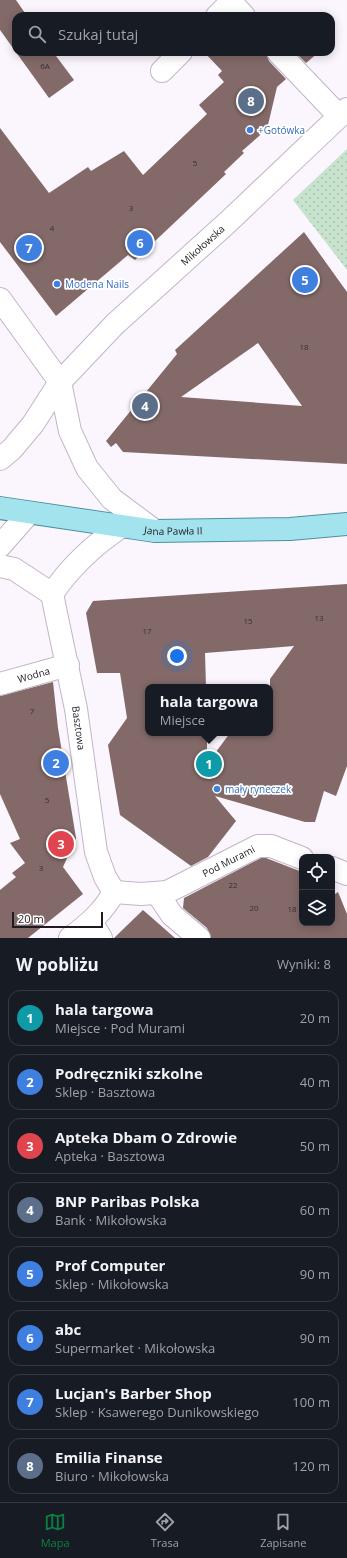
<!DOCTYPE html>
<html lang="pl">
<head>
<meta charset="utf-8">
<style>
	:root { --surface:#171b24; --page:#242831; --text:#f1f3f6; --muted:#9ea1a6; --line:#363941; --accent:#0b8043 }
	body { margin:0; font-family:"Open Sans",sans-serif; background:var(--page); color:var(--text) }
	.controls { position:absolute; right:12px; bottom:12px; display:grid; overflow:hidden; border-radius:8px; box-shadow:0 2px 10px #0003 }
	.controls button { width:36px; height:36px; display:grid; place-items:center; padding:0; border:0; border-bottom:1px solid var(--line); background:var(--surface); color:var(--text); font:20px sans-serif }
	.scale { position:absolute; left:12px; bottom:10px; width:91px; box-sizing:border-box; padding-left:4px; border:2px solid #1f1a21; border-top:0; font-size:11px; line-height:14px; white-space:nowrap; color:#1f1a21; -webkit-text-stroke:3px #fff; paint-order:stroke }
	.you { position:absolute; left:177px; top:656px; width:14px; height:14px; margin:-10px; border:3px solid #fff; border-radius:50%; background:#1a73e8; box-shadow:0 0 0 6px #1a73e833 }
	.badge { display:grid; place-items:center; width:26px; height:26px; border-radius:50%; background:var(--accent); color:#fff; font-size:13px; font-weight:700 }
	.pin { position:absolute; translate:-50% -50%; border:2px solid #fff; box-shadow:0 1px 4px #0006 }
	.popup { position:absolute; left:145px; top:684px; width:128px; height:52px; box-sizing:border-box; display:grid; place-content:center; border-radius:8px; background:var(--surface); filter:drop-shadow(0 1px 3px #0005); font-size:13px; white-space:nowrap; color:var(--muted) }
	.popup b { font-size:15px; color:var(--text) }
	.popup::after { content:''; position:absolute; left:50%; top:100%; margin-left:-8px; border:8px solid transparent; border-top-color:var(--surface) }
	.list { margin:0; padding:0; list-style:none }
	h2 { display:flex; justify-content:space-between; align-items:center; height:52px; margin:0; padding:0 16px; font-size:17px }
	h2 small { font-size:13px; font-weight:400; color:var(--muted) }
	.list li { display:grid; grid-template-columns:26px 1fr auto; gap:12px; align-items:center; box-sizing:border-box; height:56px; margin:0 8px 8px; padding:0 8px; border:1px solid var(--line); border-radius:12px }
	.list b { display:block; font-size:15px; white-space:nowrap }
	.list p { margin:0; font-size:13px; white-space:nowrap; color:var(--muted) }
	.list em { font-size:13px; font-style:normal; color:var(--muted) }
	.icon { flex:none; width:22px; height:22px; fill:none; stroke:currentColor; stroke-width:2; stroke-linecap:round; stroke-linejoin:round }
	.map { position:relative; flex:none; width:347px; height:938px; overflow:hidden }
	.search { position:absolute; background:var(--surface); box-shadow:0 2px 10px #0003; left:12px; right:12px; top:12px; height:44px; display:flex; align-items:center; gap:10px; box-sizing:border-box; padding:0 14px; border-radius:12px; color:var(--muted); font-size:15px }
	.sheet { height:564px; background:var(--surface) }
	nav { display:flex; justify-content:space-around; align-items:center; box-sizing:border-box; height:56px; border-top:1px solid var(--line); background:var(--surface); font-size:11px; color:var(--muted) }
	nav a { display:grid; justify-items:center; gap:2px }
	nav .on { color:var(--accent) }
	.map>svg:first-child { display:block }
</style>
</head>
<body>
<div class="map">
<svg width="347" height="938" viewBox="0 0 347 938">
	<defs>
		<pattern id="grass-dots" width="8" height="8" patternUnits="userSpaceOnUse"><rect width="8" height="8" fill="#c8e3cd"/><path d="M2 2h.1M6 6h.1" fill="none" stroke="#abc2b0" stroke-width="1.8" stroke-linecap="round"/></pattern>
	</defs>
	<rect width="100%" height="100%" fill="#fbf5fd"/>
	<!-- grass -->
	<path fill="url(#grass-dots)" d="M347,149v121l-54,-70z"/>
	<!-- building -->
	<g fill="#836a69" fill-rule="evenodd">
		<path d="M0,0h16l11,16h-11v36h37l21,28 -25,18 -49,-68z"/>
		<path d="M204,52h62l3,9 17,18 -9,8 -10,42 -25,22 2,2 -20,19 2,2 -91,86 -7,-5 -72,61 -56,-74v-114l49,65 39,-26 3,4 33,-20 19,24 64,-61 -8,-9 25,-23 -6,-7 4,-4z"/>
		<path d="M295,52h24l-13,11z"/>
		<path d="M304,232l43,60v172l-224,-12 -7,-9 -5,4 -5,-6 71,-87 -2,-4zM258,343l44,63 -121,-9z"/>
		<path d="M347,584v182l-11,30 -12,-5 -9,31h-10l-90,-26 21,25 -28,36 -17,9 -71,-51 -12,-70 19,-27 -7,-45h-23l-11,-60 7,-12zM294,646l-24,33v54h-40l-23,31v-31h-59v-46h58l-1,-34z"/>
		<path d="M53,682l5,46 18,110 -13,29 20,27 -55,44h-28v-48l16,-13 -4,-4 13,-10 -15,-20 10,-4 -20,-45v-98z"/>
		<path d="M261,858h5l36,14v51h30v-27l6,-4 9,22v24h-136l-4,-10 -24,-20 1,-10z"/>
		<path d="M143,910l32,28h-61z"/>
	</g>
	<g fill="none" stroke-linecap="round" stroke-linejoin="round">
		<defs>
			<g id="minor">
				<path d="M233,0l-2,2 13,14"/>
				<path d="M217,16l14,-14"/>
				<path d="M278,52l61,64"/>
				<path d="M162,71l19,-19"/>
				<path d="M0,299l60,83 10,49 17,37 25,31 43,32"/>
				<path id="s1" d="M0,459l12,-10 21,-25 27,-42 55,-58 113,-102 119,-113"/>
				<path d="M0,546l29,-33"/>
				<path d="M0,566l14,3 38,25"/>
				<path id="s2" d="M0,684l68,-19"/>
				<path d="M332,868l15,6"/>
				<path d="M114,892l-9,-15 -9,-25 -20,-143 -24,-115c18,-27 43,-50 70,-68"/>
				<path id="s3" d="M114,892l27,2 26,-2 91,-46h13l31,12"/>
				<path d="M157,893l15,22 27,23"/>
				<path d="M91,922l10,16"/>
				<path d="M70,938c18,-13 33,-26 44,-46"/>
			</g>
			<g id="major">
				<path id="s4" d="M0,508l155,23 135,-2 57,-5"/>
			</g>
		</defs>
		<!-- minor casing -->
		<use href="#minor" stroke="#c3b5c9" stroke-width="24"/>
		<!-- major casing -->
		<use href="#major" stroke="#4c909e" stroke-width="24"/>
		<!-- minor -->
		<use href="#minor" stroke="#fff" stroke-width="22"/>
		<!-- major -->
		<use href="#major" stroke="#a3e3ee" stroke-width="22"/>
	</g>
	<!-- markers -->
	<g fill="#3f7fe0" stroke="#fff" stroke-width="1.5">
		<circle cx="250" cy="130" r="4"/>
		<circle cx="57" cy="284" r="4"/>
		<circle cx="217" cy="789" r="4"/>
	</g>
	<g text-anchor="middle" stroke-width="3.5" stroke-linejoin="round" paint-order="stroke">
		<!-- number labels -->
		<g font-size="8" fill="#382e33">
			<text x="45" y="69">6A</text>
			<text x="195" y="166">5</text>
			<text x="131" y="211">3</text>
			<text x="52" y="231">4</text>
			<text x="304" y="350">18</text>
			<text x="319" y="621">13</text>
			<text x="248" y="624">15</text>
			<text x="147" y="634">17</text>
			<text x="32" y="714">7</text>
			<text x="47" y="803">5</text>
			<text x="41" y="871">3</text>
			<text x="233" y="888">22</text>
			<text x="254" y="911">20</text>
			<text x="292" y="912">18</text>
		</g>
		<!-- shop labels -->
		<g font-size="10" fill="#366cbe" stroke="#fff" text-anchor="start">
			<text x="258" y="134">+Gotówka</text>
			<text x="65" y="288">Modena Nails</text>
			<text x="225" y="793">mały ryneczek</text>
		</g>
		<!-- street labels -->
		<g font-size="10" fill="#1f1a21" stroke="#fff">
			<text dy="4" stroke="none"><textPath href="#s1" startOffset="296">Mikołowska</textPath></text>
			<text dy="4" stroke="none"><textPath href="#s4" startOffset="175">Jana Pawła II</textPath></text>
			<text dy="4" stroke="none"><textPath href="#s2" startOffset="35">Wodna</textPath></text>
			<text transform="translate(79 728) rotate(82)" y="4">Basztowa</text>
			<text dy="4" stroke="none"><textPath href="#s3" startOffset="122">Pod Murami</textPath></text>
		</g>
	</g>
</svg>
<div class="controls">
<button><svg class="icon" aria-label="locate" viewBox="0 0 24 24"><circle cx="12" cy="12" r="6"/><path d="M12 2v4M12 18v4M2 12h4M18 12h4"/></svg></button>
<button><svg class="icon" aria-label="layers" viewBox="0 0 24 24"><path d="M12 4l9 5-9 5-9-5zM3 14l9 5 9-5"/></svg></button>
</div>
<div class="scale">20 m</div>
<div class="you"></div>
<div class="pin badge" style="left:209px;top:764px;background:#0f9aa8">1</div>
<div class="popup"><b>hala targowa</b>Miejsce</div>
<div class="pin badge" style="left:56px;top:763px;background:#3f7fe0">2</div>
<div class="pin badge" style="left:61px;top:844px;background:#e0444e">3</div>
<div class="pin badge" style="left:145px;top:406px;background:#5c6f8a">4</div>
<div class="pin badge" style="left:305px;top:280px;background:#3f7fe0">5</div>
<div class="pin badge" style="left:140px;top:243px;background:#3f7fe0">6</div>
<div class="pin badge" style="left:29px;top:248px;background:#3f7fe0">7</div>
<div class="pin badge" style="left:251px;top:101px;background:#5c6f8a">8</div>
<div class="search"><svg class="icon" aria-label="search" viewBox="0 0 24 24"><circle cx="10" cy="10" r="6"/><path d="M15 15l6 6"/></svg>Szukaj tutaj</div>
</div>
<section class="sheet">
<h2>W pobliżu<small>Wyniki: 8</small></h2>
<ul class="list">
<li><span class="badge" style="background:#0f9aa8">1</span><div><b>hala targowa</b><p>Miejsce · Pod Murami</p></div><em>20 m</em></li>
<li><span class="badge" style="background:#3f7fe0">2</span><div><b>Podręczniki szkolne</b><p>Sklep · Basztowa</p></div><em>40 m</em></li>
<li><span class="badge" style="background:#e0444e">3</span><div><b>Apteka Dbam O Zdrowie</b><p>Apteka · Basztowa</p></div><em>50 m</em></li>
<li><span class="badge" style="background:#5c6f8a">4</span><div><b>BNP Paribas Polska</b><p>Bank · Mikołowska</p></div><em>60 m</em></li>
<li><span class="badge" style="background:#3f7fe0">5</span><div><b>Prof Computer</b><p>Sklep · Mikołowska</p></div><em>90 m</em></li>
<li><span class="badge" style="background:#3f7fe0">6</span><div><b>abc</b><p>Supermarket · Mikołowska</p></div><em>90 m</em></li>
<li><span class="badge" style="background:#3f7fe0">7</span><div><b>Lucjan's Barber Shop</b><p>Sklep · Ksawerego Dunikowskiego</p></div><em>100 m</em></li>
<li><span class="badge" style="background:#5c6f8a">8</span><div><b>Emilia Finanse</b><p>Biuro · Mikołowska</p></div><em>120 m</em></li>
</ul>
</section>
<nav>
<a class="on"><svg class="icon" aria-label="map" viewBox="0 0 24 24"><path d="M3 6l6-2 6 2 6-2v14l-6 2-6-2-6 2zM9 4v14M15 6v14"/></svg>Mapa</a>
<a><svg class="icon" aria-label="directions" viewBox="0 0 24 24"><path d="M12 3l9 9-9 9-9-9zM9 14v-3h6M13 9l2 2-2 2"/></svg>Trasa</a>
<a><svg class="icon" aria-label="saved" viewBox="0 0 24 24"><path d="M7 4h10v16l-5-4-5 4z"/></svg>Zapisane</a>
</nav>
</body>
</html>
